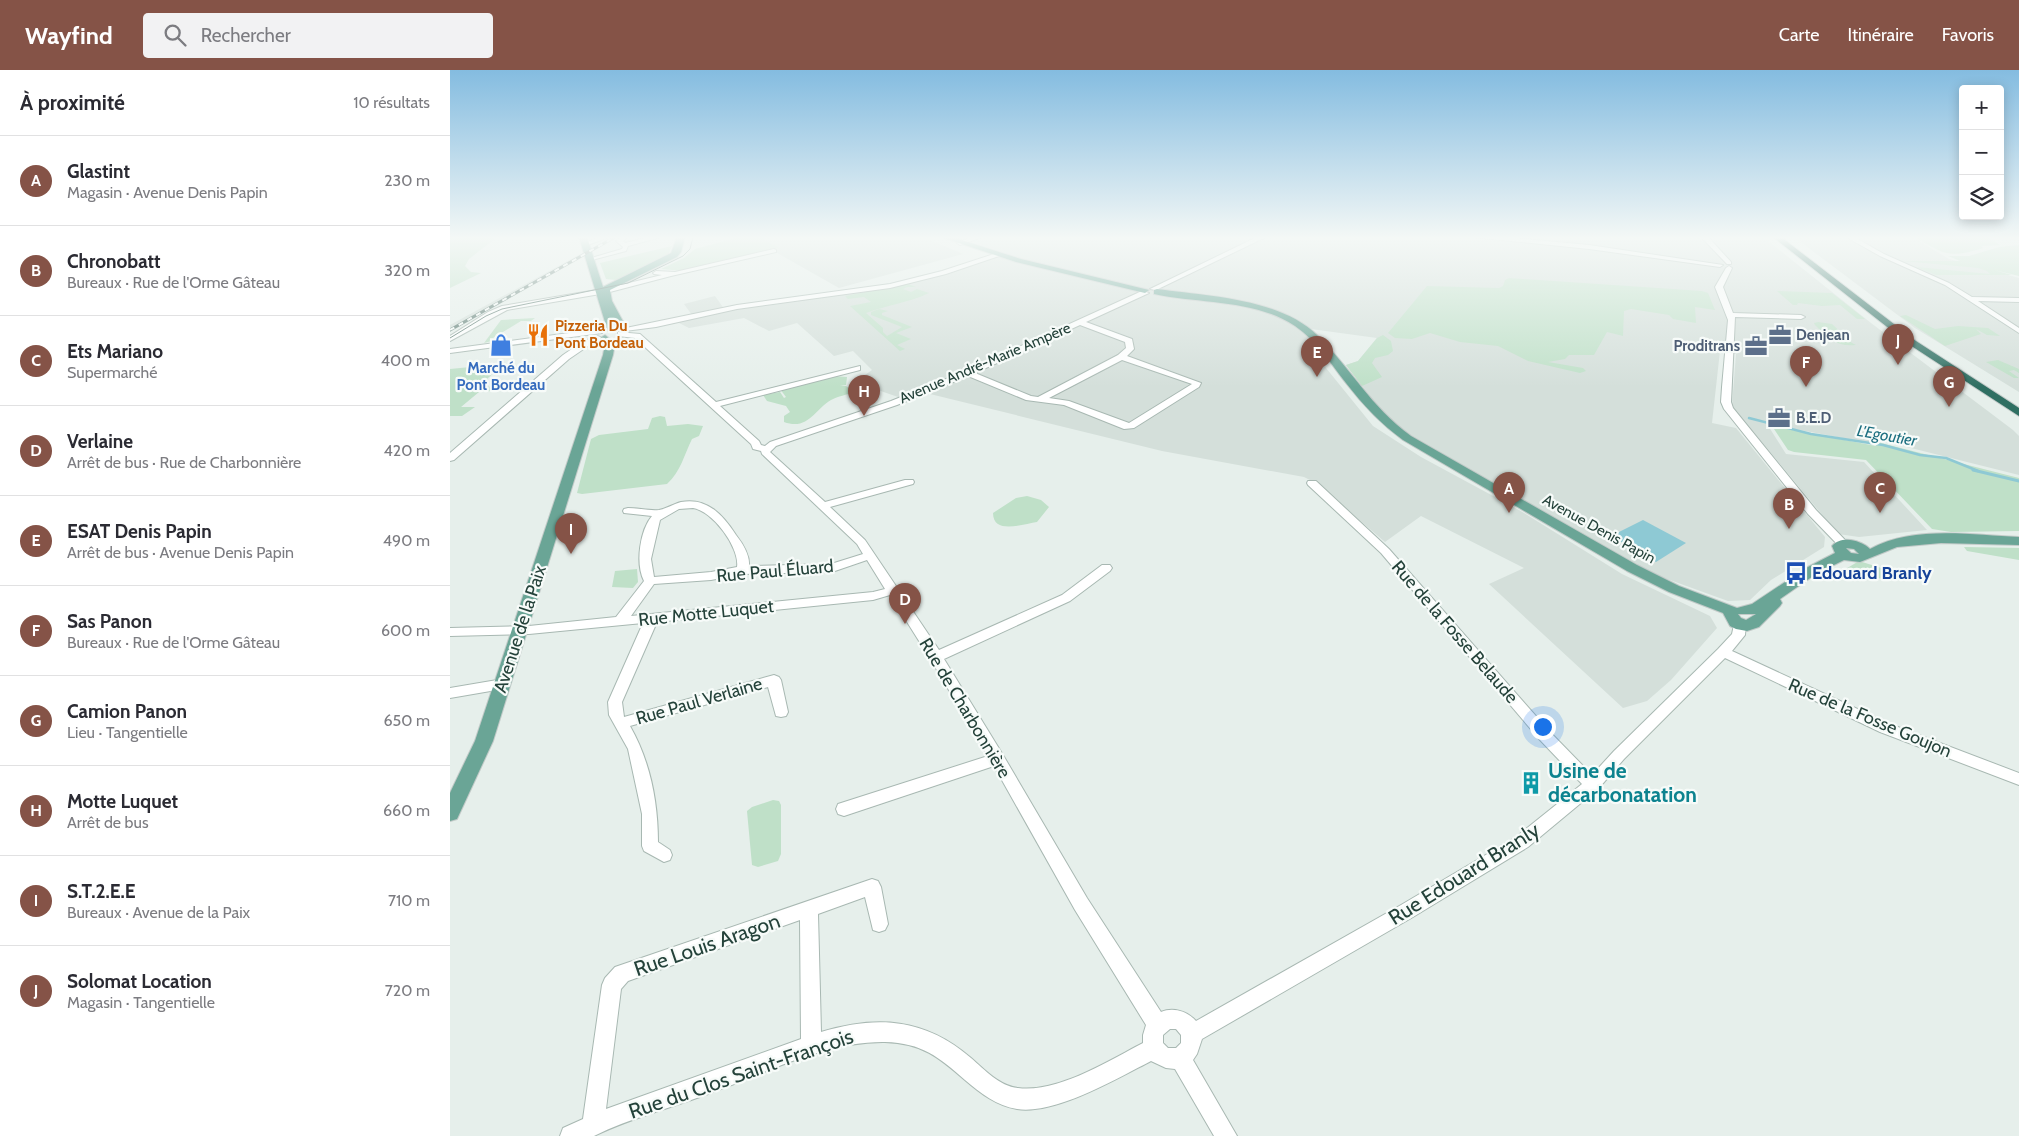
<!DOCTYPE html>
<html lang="fr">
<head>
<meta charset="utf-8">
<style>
	:root { --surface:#fff; --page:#f2f2f3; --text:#2b2b33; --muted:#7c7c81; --line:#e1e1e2; --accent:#855347 }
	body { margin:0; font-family:Cabin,sans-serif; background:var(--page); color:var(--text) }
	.controls { position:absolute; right:15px; top:15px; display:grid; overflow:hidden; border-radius:5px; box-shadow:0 2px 12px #0003 }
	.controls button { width:45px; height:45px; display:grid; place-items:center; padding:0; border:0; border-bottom:1px solid var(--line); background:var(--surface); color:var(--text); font:25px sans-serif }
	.you { position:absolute; left:1092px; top:656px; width:18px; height:18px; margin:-12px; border:4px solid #fff; border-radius:50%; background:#1a73e8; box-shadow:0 0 0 8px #1a73e833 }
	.badge { display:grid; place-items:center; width:32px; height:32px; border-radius:50%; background:var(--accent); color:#fff; font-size:16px; font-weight:700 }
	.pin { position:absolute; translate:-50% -41px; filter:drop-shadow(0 1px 2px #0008) }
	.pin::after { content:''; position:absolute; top:26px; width:18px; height:15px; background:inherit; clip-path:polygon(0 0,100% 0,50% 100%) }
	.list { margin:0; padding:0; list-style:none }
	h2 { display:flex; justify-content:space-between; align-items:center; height:65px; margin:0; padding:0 20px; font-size:21px }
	h2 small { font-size:16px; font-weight:400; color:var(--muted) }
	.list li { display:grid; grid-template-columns:32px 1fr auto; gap:15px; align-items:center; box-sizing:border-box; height:90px; padding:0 20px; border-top:1px solid var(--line) }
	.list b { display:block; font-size:19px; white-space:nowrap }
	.list p { margin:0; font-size:16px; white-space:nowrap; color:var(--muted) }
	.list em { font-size:16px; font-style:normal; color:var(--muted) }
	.icon { flex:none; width:28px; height:28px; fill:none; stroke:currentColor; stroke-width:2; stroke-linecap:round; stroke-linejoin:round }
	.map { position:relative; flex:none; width:1569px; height:1066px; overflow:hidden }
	header { display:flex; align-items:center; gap:30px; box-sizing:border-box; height:70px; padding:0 25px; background:var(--accent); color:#fff }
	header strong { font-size:24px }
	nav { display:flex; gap:28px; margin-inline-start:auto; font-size:18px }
	.search { width:350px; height:45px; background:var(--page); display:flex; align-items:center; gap:12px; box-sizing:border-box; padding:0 18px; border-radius:5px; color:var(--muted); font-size:19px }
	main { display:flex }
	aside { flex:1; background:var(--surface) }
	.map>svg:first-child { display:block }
</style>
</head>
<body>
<header>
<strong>Wayfind</strong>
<div class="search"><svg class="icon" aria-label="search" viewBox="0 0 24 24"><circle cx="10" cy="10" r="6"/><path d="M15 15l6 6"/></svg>Rechercher</div>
<nav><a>Carte</a><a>Itinéraire</a><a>Favoris</a></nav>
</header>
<main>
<aside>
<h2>À proximité<small>10 résultats</small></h2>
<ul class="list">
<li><span class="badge">A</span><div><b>Glastint</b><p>Magasin · Avenue Denis Papin</p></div><em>230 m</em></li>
<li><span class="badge">B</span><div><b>Chronobatt</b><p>Bureaux · Rue de l'Orme Gâteau</p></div><em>320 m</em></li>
<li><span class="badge">C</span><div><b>Ets Mariano</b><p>Supermarché</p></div><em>400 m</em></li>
<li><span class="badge">D</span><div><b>Verlaine</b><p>Arrêt de bus · Rue de Charbonnière</p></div><em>420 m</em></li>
<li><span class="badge">E</span><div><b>ESAT Denis Papin</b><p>Arrêt de bus · Avenue Denis Papin</p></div><em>490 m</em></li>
<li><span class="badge">F</span><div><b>Sas Panon</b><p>Bureaux · Rue de l'Orme Gâteau</p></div><em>600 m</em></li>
<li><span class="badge">G</span><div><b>Camion Panon</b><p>Lieu · Tangentielle</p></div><em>650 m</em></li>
<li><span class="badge">H</span><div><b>Motte Luquet</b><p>Arrêt de bus</p></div><em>660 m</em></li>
<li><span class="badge">I</span><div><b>S.T.2.E.E</b><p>Bureaux · Avenue de la Paix</p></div><em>710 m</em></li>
<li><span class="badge">J</span><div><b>Solomat Location</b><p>Magasin · Tangentielle</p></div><em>720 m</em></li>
</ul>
</aside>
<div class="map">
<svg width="1569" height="1066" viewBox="0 0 1569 1066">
	<rect width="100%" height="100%" fill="#e6efeb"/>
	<!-- built -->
	<g fill="#d4dfda">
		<path d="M310,167h163l40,17 -124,34 -67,-38 7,-2z"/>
		<path d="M508,167h805l108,86 142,107 6,6v39l-148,-37 -1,5 -103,-19 19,30 78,8 63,68 -68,7 -21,-3 -106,-128 4,-52 -16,-3 -8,72 24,5 89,109 -1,10 -53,33 -21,20 -22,1 -83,-30 -240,-136 -16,-15 -43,-55 12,-4 19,-23 -66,-9 11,34 51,63 48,31 98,53 103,64 88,42 7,12 -46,52 -24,21 -24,7 -134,-124 35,-16 -103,-52 -36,26 -69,-59 -12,-6 -142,-26 -232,-57 -32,3 -43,-15 17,-12 -19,-19 -19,5 -37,-33 -28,8 -25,-13 -55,10 -12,-6 15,-7 -8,-11 31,-8 10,14 132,-17 48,-8 47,-12 53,-20z"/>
		<path d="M1344,167h118l37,22 70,19v114l-104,-64z"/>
		<path d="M134,182l1,4 -135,76v-7z"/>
	</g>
	<!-- green -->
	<g fill="#bfe0c8">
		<path d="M47,167l-28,22 -4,7 6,6 10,1 -31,15v-50z"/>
		<path d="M289,167h21l19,11 -95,23 -23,-2 23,-11 11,-9z"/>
		<path d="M1464,167h41l13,7 -11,-7h30l13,8 -19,1 2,2c-35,11 -38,6 -69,-11z"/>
		<path d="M1569,175v31l-25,-6 18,5h-76l-20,-8 74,7 -3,-3 -9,-3 -75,-7h57l-12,-5h21l30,-9z"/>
		<path d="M222,176l-3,7 -8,6 -45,21 -10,-1 -6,-16z"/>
		<path d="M1059,208l193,13 6,2 7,17 -20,-3 1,16 -23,-4 -4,-4 -38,-6 -7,2 -1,25 -16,-4 -13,23h-25l-4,4 -17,3 35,6 3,3 -6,2 -52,-12 -30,-15 -38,-4 -30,-9 -18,6 -17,-1 -7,-5 39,-47 72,2 4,-2 2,-6z"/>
		<path d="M458,214l8,3h-9l-4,2 8,3 6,-3 12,4c-21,10 -42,12 -63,20l17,15v4l4,4 15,-9 -31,-12v-3l8,-3 9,2 -6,2v2l30,12 -16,6 15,6 -14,6 8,4 -5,2 -50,-45 21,-4 -7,-5 -16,2 -3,-3z"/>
		<path d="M1327,221l55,2 33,26h-8l-17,-14 -18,1 -24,-3 -1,2h-4z"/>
		<path d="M1456,245l29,14 23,-3 30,2 12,8 -13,-1 -11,-6 5,5 -36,12 -45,-30z"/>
		<path d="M85,248l-4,3h-10l-28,17 7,1 -16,4 17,-23z"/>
		<path d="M1368,252l14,2 20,19 4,2c-20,2 -28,-7 -41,-20l-1,-2z"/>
		<path d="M933,265l8,6 2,10 -5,4 -13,3 -3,5 10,14 -20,9 -16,-21 12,-4 19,-23z"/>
		<path d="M1548,290l21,9v4l-5,-3 -5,1 10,7h-5l-28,-16z"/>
		<path d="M51,294l-3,5 -20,18 28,-1 -3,4 -24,2 -18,15h14l-13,9h-12v-47z"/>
		<path d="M383,306l14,1 -1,8 -6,1h6l8,6c-7,3 -16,4 -23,8 -16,9 -23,31 -47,22v-6l6,-4 -4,-6 -19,-5 -4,-6 17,-3 4,6 2,-1 -6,-8z"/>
		<path d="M210,346l5,1 2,9 21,-2 15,2 -4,10 -7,3c-8,16 -11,32 -25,45l-85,10 -5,-1 14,-54 8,-4 49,-6 4,-11z"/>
		<path d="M1322,356l104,20 1,-4 142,36v53l-68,1 -19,-3 -66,-69 -72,-8 -6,-2z"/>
		<path d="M577,426l14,4 8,7 -12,15c-14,2 -44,13 -44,-9l23,-15z"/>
		<path d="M1514,477l55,1v12l-52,-9z"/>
		<path d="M1409,491l32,10 1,9 -46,-6 -2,-4z"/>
		<path d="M187,499l1,13 -5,6 -21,-1 3,-16z"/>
		<path d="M323,730l6,1 2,4v49l-3,7 -20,6 -6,-2 -5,-54 5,-4z"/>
	</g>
	<!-- water -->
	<path fill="#8ec9d4" d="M1193,450l43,23 -30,19 -45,-26z"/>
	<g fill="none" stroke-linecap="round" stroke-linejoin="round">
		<!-- stream-far1 -->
		<path stroke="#8ec9d4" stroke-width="2.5" d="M1299,348l62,16 72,11 37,10 26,3 32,13"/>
		<!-- stream -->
		<path stroke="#8ec9d4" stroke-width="3" d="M1523,400l46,11"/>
		<defs>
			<g id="minor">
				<path d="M149,167h10l-24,9 -3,-2z"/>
				<path d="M170,167h8l-5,4 2,2 24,-6h12l-33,9 -2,5 -38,10v-2l34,-10 1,-2 -7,-6z"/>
				<path d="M522,167h10l-22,8 -3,-2z"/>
				<path d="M807,167h9l-110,53 -6,-1z"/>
				<path d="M1023,167h28l88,8 134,20 -3,2 -131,-18z"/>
				<path d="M1251,167h7l23,25v2h-4z"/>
				<path d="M1396,167h8l30,17 65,29 23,14 47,1v4l-41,-1 41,27v5l-74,-48 -65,-29z"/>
				<path d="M324,179l2,1v2l-105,24 -65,17 -99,17 -57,31v-5l38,-24 14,-6 106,-18 54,-13 -8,-1 -1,-1 3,-2 19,1z"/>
				<path d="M547,183l3,2 -1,1 -53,18 -56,14 -153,21 -81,18 -31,4 -4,-2 116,-24 153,-21 52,-13z"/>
				<path d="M1279,196l3,2 -9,19 10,26 68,2 4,2 -4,2 -66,-2 -4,85 2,6 83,102 31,32 2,2 -2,2h-8l-31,-32 -84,-105 -3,-7 1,-15 6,-67 -13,-33 11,-19z"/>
				<path d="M692,221l7,2 -63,29 46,17 2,10 -7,7 74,27 -2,4 -65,41 -10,1 -60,-24 -38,-5 -58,-24 -71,29 -121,41 -6,6 55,50 80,-22h8l1,2 -1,2 -83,23 35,33 74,110 123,-55 40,-30h8l2,3 -2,3 -40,30 -126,58 59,96 84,143 74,114c12,-5 26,-1 35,9l205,-116 115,-68 66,-53 -42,-44 -159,-187 -73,-68 -1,-2 1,-2h8l73,68 161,183 42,43 22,-24 104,-102 14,-15 3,-14 5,-1 6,4 -1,12 -13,16 158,73 129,49v12l-139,-53 -155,-74 -101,101 -25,29 -71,59 -115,70 -211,122 -5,15 -4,6 44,76h-23l-39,-67 -9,-1 -15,-7c-33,17 -96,54 -134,48 -20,-3 -37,-16 -52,-29 -26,-23 -43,-37 -80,-38 -60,-1 -121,32 -177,52 -37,14 -78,24 -114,42h-34l3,-8 20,-9 19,-134 3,-7 10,-11 257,-88 6,2 3,6 7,37 -3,6 -6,2 -6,-2 -8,-33 -47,17 3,118c56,-17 104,-14 150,26 14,12 28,28 47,30 40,5 90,-27 125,-45v-8l3,-10 -71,-115 -81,-144 -150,50 -6,-2 -2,-5 2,-5 150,-48 -57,-96 -41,-65 -17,5 -216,22 -35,80 2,15 150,-42 5,2 2,3 7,32 -2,4 -5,1 -5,-1 -8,-29 -138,39c20,35 28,76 28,116l12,8 2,5 -2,5 -6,2 -20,-11 -2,-5v-32l-14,-65 -19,-34 -1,-13 35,-79 -114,11 -79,2v-8l79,-2 87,-9 28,-36c-9,-17 -4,-51 8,-65l-28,-3 -1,-2 1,-2 4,-1c10,0 21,3 31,2 7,-1 14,-6 22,-8 26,-5 42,13 55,33 7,9 14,20 13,31l82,-2 32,-10 -6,-10 -95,-90 -1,-3 -8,-2 -2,-5 -116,-106 -17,-2v-4l22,2 76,68 144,-36v4l-140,36 39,35 2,4 4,1 5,-4 121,-41 75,-30zM630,255l45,17 1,6 -8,7 -80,42 -7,-1 -56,-23zM672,290l70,24 -63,39 -60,-22 -20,-3zM243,438c20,3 47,40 44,59l-26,5 -57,5 -3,-18 9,-39 19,-11zM417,490l18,29 -12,3 -242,24 23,-32 57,-4 31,-6 90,-2zM350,850l1,119 -195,70 15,-120 7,-8zM720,959h6l5,6v8l-5,5h-8l-5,-5v-8z"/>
				<path d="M149,259l4,2 -1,2 -152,20v-4z"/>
				<path d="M147,266l7,2 -16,8 -19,13 -115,101 -4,1v-8l113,-98 19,-13z"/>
				<path d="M53,609l5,1 2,4 -2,4 -58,10v-10z"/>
			</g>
			<g id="major">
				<path d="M129,167h8l16,50 68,-34 6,-16h8l-4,15 -4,5 -67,33 2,11 14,26 -2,2h-6l-4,-6 -5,7 -3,1 -5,-3 4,-6z"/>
				<path d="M491,167h11l69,22 128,31 -4,3 -129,-31z"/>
				<path d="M707,219c50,7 123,9 161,47 34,34 52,70 93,100l226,129 42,21 58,22 15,-4 54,-36 29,-15 -3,-7c9,-11 29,-6 38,3 43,-24 102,-14 149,-12v8l-78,-2 -44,4 -37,15 -16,-2 -28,14 -36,25 2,4 -2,3 -21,21 -12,4 -11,-2 -6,-3 -7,-13 -54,-21 -42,-21 -224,-131c-22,-16 -40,-35 -57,-57 -15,-19 -29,-42 -51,-57 -41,-27 -95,-22 -141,-32v-4zM1396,478l8,1 5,5 -8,-1zM1288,544h18l-10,6 -5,-2z"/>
				<path d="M155,265l10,8 -2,12 -120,386 -36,78 -7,2v-28l25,-52 128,-386 2,-11 -5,-6z"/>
			</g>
			<path id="highway" d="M1323,167h8l135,104 103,67v8l-109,-71z"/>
		</defs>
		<!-- minor casing -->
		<use href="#minor" stroke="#a8b8b2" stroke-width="2"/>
		<!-- major casing -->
		<use href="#major" stroke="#c2cac8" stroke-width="2"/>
		<!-- highway casing -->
		<use href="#highway" stroke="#c2cac8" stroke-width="2"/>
		<!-- minor -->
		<use href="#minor" fill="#fff" fill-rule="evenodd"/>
		<!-- major -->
		<use href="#major" fill="#6aa596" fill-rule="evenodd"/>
		<!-- highway -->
		<use href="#highway" fill="#2f6f62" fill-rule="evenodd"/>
		<!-- tram -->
		<path stroke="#5f7d75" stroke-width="1" d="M0,268l36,-22 16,-7 126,-26 55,-27 7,-7 3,-12"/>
		<defs>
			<path id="rail" d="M0,260l165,-93"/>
		</defs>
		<!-- rail casing -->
		<use href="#rail" stroke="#5f7d75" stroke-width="3"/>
		<!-- rail -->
		<use href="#rail" stroke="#f7fbf9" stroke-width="2" stroke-dasharray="5" stroke-linecap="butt"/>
	</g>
	<!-- sky -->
	<linearGradient id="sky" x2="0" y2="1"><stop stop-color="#84bce0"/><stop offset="0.53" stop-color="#f4f8f6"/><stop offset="1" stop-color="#f4f8f6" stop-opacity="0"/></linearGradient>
	<rect width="1569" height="317" fill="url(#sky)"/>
	<!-- icons -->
	<defs>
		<symbol id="restaurant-bare" viewBox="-9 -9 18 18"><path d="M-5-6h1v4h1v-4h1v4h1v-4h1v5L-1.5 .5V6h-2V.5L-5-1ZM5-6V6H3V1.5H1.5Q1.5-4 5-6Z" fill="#e8710a" stroke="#f7fbf9" stroke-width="2.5" paint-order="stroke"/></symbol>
		<symbol id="office-bare" viewBox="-9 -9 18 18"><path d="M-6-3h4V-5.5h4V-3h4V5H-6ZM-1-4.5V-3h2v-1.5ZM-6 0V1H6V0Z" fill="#5c6f8a" stroke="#f7fbf9" stroke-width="2.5" paint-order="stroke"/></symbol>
		<symbol id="shop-bare" viewBox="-9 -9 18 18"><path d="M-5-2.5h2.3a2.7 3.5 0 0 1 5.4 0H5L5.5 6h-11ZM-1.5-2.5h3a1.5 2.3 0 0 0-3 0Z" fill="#3f7fe0" stroke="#f7fbf9" stroke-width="2.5" paint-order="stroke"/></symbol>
		<symbol id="bus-bare" viewBox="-9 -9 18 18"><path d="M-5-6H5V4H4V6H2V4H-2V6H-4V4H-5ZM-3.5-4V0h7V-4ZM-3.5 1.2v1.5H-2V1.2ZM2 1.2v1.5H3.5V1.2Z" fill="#1a4fb4" stroke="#f7fbf9" stroke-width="2.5" paint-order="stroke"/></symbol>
		<symbol id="building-bare" viewBox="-9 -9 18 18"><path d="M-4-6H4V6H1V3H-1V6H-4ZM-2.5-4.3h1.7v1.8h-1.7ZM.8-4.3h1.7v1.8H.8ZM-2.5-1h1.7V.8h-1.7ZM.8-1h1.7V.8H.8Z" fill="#0f9aa8" stroke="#f7fbf9" stroke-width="2.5" paint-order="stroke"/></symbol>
	</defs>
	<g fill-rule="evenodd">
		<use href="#restaurant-bare" x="72" y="249" width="32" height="32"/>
		<use href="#office-bare" x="1314" y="249" width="32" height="32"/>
		<use href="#shop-bare" x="35" y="259" width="32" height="32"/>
		<use href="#office-bare" x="1290" y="260" width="32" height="32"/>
		<use href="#office-bare" x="1313" y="332" width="32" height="32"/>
		<use href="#bus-bare" x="1330" y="487" width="32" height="32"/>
		<use href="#building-bare" x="1065" y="697" width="32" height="32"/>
	</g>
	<g text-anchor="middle" stroke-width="4.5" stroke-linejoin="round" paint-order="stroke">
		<!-- far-food labels -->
		<g font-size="15" font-weight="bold" fill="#c56008" stroke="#f7fbf9" text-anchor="start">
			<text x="105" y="261">Pizzeria Du<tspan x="105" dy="17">Pont Bordeau</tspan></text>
		</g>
		<!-- far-service labels -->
		<g font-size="15" font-weight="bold" fill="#4e5e75" stroke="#f7fbf9" text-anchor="start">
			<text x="1346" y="270">Denjean</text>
			<text x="1290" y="281" text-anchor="end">Proditrans</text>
			<text x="1346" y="353">B.E.D</text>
		</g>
		<!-- far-street labels -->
		<g font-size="15" fill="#24423a" stroke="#f7fbf9">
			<text transform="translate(535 293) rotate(-23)" y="5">Avenue André-Marie Ampère</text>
			<text transform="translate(1149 459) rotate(29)" y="5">Avenue Denis Papin</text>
		</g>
		<!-- far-shop labels -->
		<g font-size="15" font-weight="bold" fill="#366cbe" stroke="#f7fbf9">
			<text x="51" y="303">Marché du<tspan x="51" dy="17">Pont Bordeau</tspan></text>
		</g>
		<!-- far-water labels -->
		<g font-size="16" font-style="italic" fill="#1c6f80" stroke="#f7fbf9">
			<text transform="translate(1437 365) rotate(10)" y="6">L'Egoutier</text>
		</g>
		<!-- street labels -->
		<g font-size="18" fill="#24423a" stroke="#f7fbf9">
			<text transform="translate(325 501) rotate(-5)" y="6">Rue Paul Éluard</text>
			<text transform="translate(256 543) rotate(-6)" y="6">Rue Motte Luquet</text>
			<text transform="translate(70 559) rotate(-72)" y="6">Avenue de la Paix</text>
			<text transform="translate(1005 562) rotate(49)" y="6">Rue de la Fosse Belaude</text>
			<text transform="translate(249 631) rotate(-16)" y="6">Rue Paul Verlaine</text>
			<text transform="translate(515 638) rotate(59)" y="6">Rue de Charbonnière</text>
			<text transform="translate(1420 648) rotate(23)" y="6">Rue de la Fosse Goujon</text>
		</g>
		<!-- transit labels -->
		<g font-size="18" font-weight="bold" fill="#164399" stroke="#f7fbf9" text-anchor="start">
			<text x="1362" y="509">Edouard Branly</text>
		</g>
		<!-- near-culture labels -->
		<g font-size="21" font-weight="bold" fill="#0d838f" stroke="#f7fbf9" text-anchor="start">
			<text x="1098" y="708">Usine de<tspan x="1098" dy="24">décarbonatation</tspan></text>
		</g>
		<!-- near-street labels -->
		<g font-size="21" fill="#24423a" stroke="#f7fbf9">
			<text transform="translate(1014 804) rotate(-32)" y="7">Rue Edouard Branly</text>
			<text transform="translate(257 875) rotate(-19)" y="7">Rue Louis Aragon</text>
			<text transform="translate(291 1004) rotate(-19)" y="7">Rue du Clos Saint-François</text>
		</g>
	</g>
</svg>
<div class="controls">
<button>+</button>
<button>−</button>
<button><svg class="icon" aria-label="layers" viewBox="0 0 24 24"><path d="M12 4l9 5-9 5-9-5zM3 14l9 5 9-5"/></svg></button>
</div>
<div class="you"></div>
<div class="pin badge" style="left:1059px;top:443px">A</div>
<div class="pin badge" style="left:1339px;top:459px">B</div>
<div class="pin badge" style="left:1430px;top:443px">C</div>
<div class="pin badge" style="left:455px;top:554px">D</div>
<div class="pin badge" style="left:867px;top:307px">E</div>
<div class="pin badge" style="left:1356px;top:317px">F</div>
<div class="pin badge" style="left:1499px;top:337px">G</div>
<div class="pin badge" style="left:414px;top:346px">H</div>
<div class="pin badge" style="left:121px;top:484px">I</div>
<div class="pin badge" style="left:1448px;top:295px">J</div>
</div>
</main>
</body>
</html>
